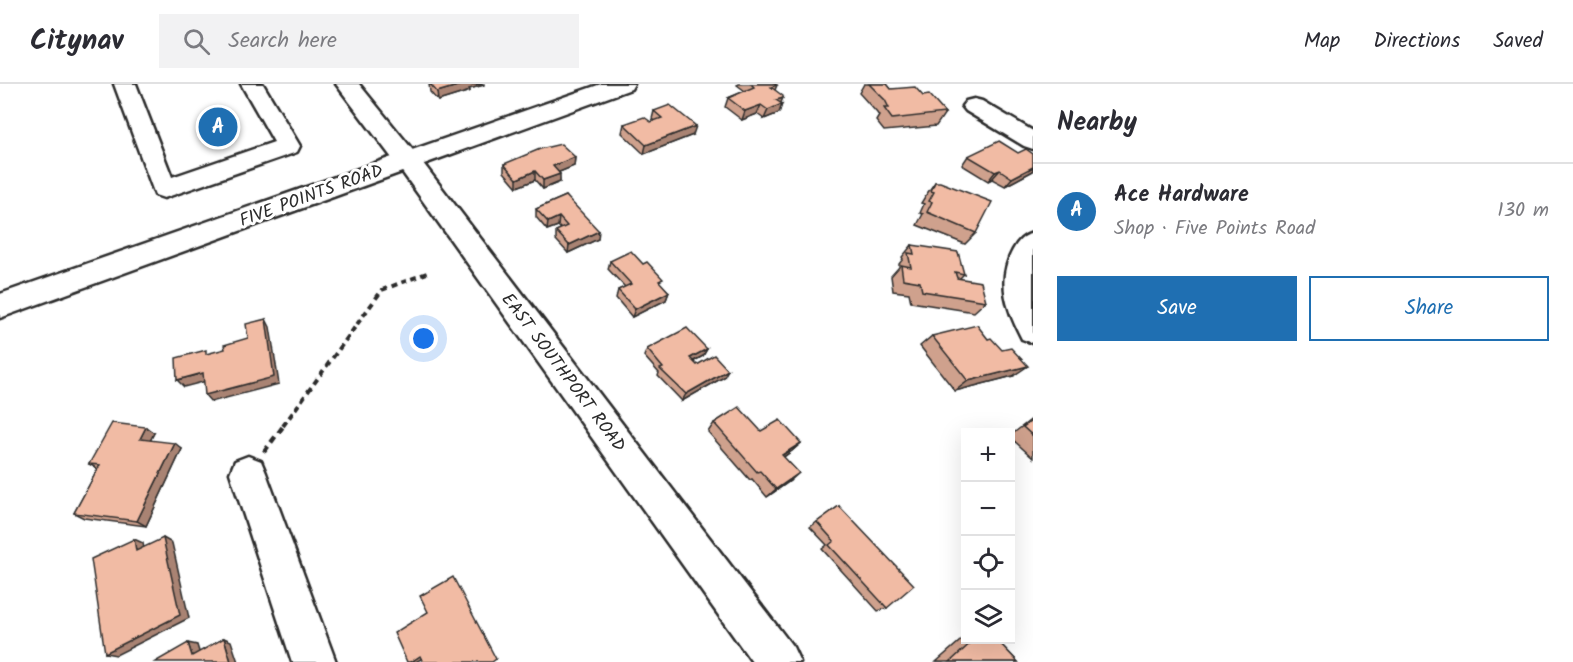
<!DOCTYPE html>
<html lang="en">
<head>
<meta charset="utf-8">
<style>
	:root { --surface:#fff; --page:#f2f2f3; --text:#2b2b33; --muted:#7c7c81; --line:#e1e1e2; --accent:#1f6fb2 }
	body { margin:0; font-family:Kalam,sans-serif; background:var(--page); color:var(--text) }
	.controls { position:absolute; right:18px; bottom:18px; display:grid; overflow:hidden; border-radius:0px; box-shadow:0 6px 24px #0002 }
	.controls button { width:54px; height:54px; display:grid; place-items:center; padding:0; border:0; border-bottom:2px solid var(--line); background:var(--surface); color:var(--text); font:30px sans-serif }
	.you { position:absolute; left:424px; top:255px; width:21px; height:21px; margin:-15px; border:4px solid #fff; border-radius:50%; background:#1a73e8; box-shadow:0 0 0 9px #1a73e833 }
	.badge { display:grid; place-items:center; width:39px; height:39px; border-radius:50%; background:var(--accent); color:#fff; font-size:20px; font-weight:700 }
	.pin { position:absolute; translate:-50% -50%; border:3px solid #fff; box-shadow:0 2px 6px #0006 }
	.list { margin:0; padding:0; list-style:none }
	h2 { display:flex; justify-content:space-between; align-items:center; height:78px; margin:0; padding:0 24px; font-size:26px }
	h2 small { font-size:20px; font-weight:400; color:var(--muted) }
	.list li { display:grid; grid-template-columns:39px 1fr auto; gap:18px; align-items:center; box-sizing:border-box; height:96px; padding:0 24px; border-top:2px solid var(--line) }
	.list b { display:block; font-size:22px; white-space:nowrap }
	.list p { margin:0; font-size:20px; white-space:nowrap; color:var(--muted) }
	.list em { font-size:20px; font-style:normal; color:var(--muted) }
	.actions { display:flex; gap:12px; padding:18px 24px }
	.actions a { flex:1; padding:14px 0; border:2px solid var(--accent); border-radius:0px; text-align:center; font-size:21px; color:var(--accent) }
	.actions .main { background:var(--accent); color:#fff }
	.icon { flex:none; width:33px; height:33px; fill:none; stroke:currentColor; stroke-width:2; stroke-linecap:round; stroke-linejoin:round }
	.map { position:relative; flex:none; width:1033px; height:578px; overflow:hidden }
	header { display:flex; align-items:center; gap:36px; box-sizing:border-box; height:84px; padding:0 30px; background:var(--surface); border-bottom:2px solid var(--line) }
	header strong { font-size:28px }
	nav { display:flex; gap:33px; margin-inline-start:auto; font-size:21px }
	.search { width:420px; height:54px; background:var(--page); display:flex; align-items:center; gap:15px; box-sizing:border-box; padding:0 21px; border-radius:0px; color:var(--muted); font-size:22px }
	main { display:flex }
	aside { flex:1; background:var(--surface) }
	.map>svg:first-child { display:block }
</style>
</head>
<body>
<header>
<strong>Citynav</strong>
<div class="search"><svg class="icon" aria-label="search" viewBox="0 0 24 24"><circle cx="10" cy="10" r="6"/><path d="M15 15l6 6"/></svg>Search here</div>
<nav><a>Map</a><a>Directions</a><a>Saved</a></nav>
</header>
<main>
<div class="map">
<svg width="1033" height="578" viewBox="0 0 1033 578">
	<rect width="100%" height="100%" fill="#fff"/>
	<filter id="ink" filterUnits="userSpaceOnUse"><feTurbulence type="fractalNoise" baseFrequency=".0167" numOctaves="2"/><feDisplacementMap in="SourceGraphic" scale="12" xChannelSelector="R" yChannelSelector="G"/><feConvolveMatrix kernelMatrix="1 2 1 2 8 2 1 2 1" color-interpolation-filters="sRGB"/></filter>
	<g filter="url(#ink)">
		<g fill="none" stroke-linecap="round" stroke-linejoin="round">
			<defs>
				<g id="minor">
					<path d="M114,0h22l36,93 102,-35 -33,-58h22l37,62 -3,6 -124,43 -9,3 -9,-3z"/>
					<path d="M601,0h33l-3,5 -631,229v-24z"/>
					<path d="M974,15l8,2 51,30v18l-9,-3 -58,-35 -4,-5 4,-5z"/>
					<path d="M1033,149v110l-11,-4c-15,-29 -26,-58 -9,-89 5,-9 10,-14 20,-17z"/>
					<path d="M248,372l13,5 5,12 70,189h-44l-62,-189 5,-12z"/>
				</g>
				<path id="major" d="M336,0h23l57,70 377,493 7,15h-48l-354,-496z"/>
			</defs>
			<!-- minor casing -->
			<use href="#minor" stroke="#2b2b2b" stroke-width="5"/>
			<!-- major casing -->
			<use href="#major" stroke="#2b2b2b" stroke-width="5"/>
			<!-- path-far1 -->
			<path stroke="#2b2b2b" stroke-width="4" stroke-dasharray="6 4.5" stroke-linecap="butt" d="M283,342l99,-136 45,-17"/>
			<!-- path -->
			<path stroke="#2b2b2b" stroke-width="4.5" stroke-dasharray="7 5" stroke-linecap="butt" d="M264,368l20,-27"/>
			<!-- minor -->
			<use href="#minor" fill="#fff" fill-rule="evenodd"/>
			<!-- major -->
			<use href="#major" fill="#fff" fill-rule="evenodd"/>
		</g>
		<!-- wall -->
		<g fill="#cfa18d" stroke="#2b2b2b" stroke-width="1.5">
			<path d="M429,0h55v1l-15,4 1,2 -32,10 -8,-9z"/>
			<path d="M738,0h37l2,1 -2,5 6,13 1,1 -3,9 -15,6 -7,-5 -15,6 -17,-13 3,-9 17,-7 -8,-6z"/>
			<path d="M864,0h23l4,5 32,7 22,17 -9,13 -52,5 -8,-10 3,-5 -2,-3 -18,-20z"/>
			<path d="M654,27l39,24 -49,19 -22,-21 2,-9 27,-2 3,-1 -2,-2z"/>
			<path d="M1018,69l15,1v17l-28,15 -13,-7 -4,2 -26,-16 6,-9z"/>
			<path d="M575,73l-1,9 -15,6 1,10 -17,7 -8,-9 -18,7 -13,-15v-8z"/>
			<path d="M935,98l41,51 -11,11 -48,-19 6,-11 -3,-1 4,-9 -3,-1 5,-8z"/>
			<path d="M566,112l32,43 -30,14 -12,-13v-9l5,-2 -3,-3 -11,4 -11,-13v-8z"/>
			<path d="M912,161l52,29 -5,5 27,22 -12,11 -63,-10 -2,-9 -16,-2 -2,-15 8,-9v-3l4,-5 -1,-2z"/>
			<path d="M610,177l51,23 8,8 -3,8 -34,17 -16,-19 2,-8 7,-3 -17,-18z"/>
			<path d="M932,252l81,40 -58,15 -35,-45z"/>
			<path d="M647,265h60l-4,7 -10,6 4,3 27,12 -42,24 -24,-25 1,-3 -15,-17z"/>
			<path d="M1033,334v40l-22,-20v-3z"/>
			<path d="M714,339l47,8 40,12 -9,8 -8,6 6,24 -23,16 -15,-18 -2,1 -42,-48z"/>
			<path d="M154,349l-4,7 32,9 -36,77 -62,-8 -10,-5 24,-44 -9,-5z"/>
			<path d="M839,422l48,102 -9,3 -56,-62 5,-4 -17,-18z"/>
			<path d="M966,552v3h30l22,23h-82z"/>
		</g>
		<!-- shaded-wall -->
		<g fill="#a98373" stroke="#2b2b2b" stroke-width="1.5">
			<path d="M464,0l20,1 -15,4 1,2 -32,10 -1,-9z"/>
			<path d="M783,14l-3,7 2,-1 -3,9 -15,6 4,-9 8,-10z"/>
			<path d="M761,21l-4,9 -15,6 3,-9z"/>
			<path d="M696,42l-3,9 -49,19 2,-9z"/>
			<path d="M575,73l-1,9 -22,9 1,-9z"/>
			<path d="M1033,83v4l-28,15 7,-8z"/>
			<path d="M1000,86l-8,9 -4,2 7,-9z"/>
			<path d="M535,87v9l-18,7v-8z"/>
			<path d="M560,90v8l-17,7v-9z"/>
			<path d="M559,133l-1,9 -11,4 1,-8z"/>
			<path d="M599,147l-1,8 -30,14 1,-8z"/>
			<path d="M669,208l-3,8 -34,17 3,-8z"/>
			<path d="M266,235l4,8 9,57 -68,18 -6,-7z"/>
			<path d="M707,265l-4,7 -17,9 4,-7z"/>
			<path d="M1028,282l-15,10 -58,15 13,-10z"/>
			<path d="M728,286l-4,7 -42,24 4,-7z"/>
			<path d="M203,289l7,7 -26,7 -7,-7z"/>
			<path d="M146,343l8,6 -6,12 -8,-6z"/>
			<path d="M175,359l7,6 -36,77 -9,-5z"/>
			<path d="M801,359l-9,8 -18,12 8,-8z"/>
			<path d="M799,389l-9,8 -23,16 9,-8z"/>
			<path d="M163,454l9,5 17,75 -73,37 -11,-2z"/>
			<path d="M134,455l9,4 2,12 -9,-4z"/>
			<path d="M224,554l7,3 7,21h-7z"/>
			<path d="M188,559l9,2 4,13 -9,-2z"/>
			<path d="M420,572l3,2 -7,4h-5z"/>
		</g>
		<!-- building -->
		<g fill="#f1bba4" stroke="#2b2b2b" stroke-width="1.5">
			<path d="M430,0h34l-27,8z"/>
			<path d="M751,0h24l2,1 -6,2 12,9v2l-7,2 6,4 -14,6 -7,-5 -16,6 -17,-13 26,-11z"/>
			<path d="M869,0h18l4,5 24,-2 8,9 6,-1 16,18 -53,6 -8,-11h5l-4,-8z"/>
			<path d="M670,21l26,21 -50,19 -22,-21 20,-7 7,5 11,-4 -8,-7z"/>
			<path d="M999,57l19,12 8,-4 7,5v13l-21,11 -12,-8 -5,2 -27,-16z"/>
			<path d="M561,60l14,13 -22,9 7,8 -17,6 -8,-9 -18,8 -13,-15 36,-15z"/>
			<path d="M935,98h5l52,20 -16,31 -49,-21 5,-10 -3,-1 5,-9 -3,-1z"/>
			<path d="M566,112l33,35 -30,14 -13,-14 11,-5 -8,-9 -11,5 -12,-13z"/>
			<path d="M912,161l46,7 6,22 -9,-2 2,6 24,4 5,19 -64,-10 -2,-9 -17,-3 -2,-14 10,2 -3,-14 6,1z"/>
			<path d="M631,167l12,13 4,-2 16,17 -4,2 10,11 -34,17 -17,-19 13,-6 -21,-23z"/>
			<path d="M266,235l8,58 -69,18 -2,-22 -26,7 -1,-22 30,-8v4l19,-5 -1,-4 24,-7 -2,-14z"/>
			<path d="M977,241l11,14 3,-1 11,12 9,-2 17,18 -60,15 -36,-45z"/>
			<path d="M687,244l20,21 -17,9 7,7 17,-10 14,15 -42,24 -26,-25 3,-1 -16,-19z"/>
			<path d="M739,323l22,24 19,-11 21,23 -19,12 17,18 -23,16 -16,-18 -3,1 -43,-49z"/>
			<path d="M1033,336v16l-10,-9z"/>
			<path d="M112,339l34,4 -6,12 35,4 -38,78 -63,-8 26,-48 -11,-1z"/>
			<path d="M839,422l75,79 -27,23 -58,-63 5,-4 -17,-19z"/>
			<path d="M163,454l17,77 -75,38 -14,-94 43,-20 2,12z"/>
			<path d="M453,493l43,82 -4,3h-69l-3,-6 -9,6h-4l-13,-29 34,-21 -8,-16z"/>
			<path d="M224,554l7,24h-76l33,-19 4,13z"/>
			<path d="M975,555h21l22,23h-68z"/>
		</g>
	</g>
	<g text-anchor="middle" stroke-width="6" stroke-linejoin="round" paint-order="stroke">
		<!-- street labels -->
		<g font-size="18" fill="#2b2b2b" stroke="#fff">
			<text transform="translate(311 111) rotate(-20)" y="6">FIVE POINTS ROAD</text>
			<text transform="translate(564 288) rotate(53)" y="6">EAST SOUTHPORT ROAD</text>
		</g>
	</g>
</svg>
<div class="controls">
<button>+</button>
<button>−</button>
<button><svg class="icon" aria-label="locate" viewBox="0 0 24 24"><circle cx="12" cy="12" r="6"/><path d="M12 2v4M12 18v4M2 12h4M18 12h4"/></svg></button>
<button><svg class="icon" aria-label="layers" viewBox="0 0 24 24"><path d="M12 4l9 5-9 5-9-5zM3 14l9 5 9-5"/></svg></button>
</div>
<div class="you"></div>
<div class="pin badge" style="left:218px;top:43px">A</div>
</div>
<aside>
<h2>Nearby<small></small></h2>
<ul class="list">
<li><span class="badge">A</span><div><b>Ace Hardware</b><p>Shop · Five Points Road</p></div><em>130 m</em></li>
</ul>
<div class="actions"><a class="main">Save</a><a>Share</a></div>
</aside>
</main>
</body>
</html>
